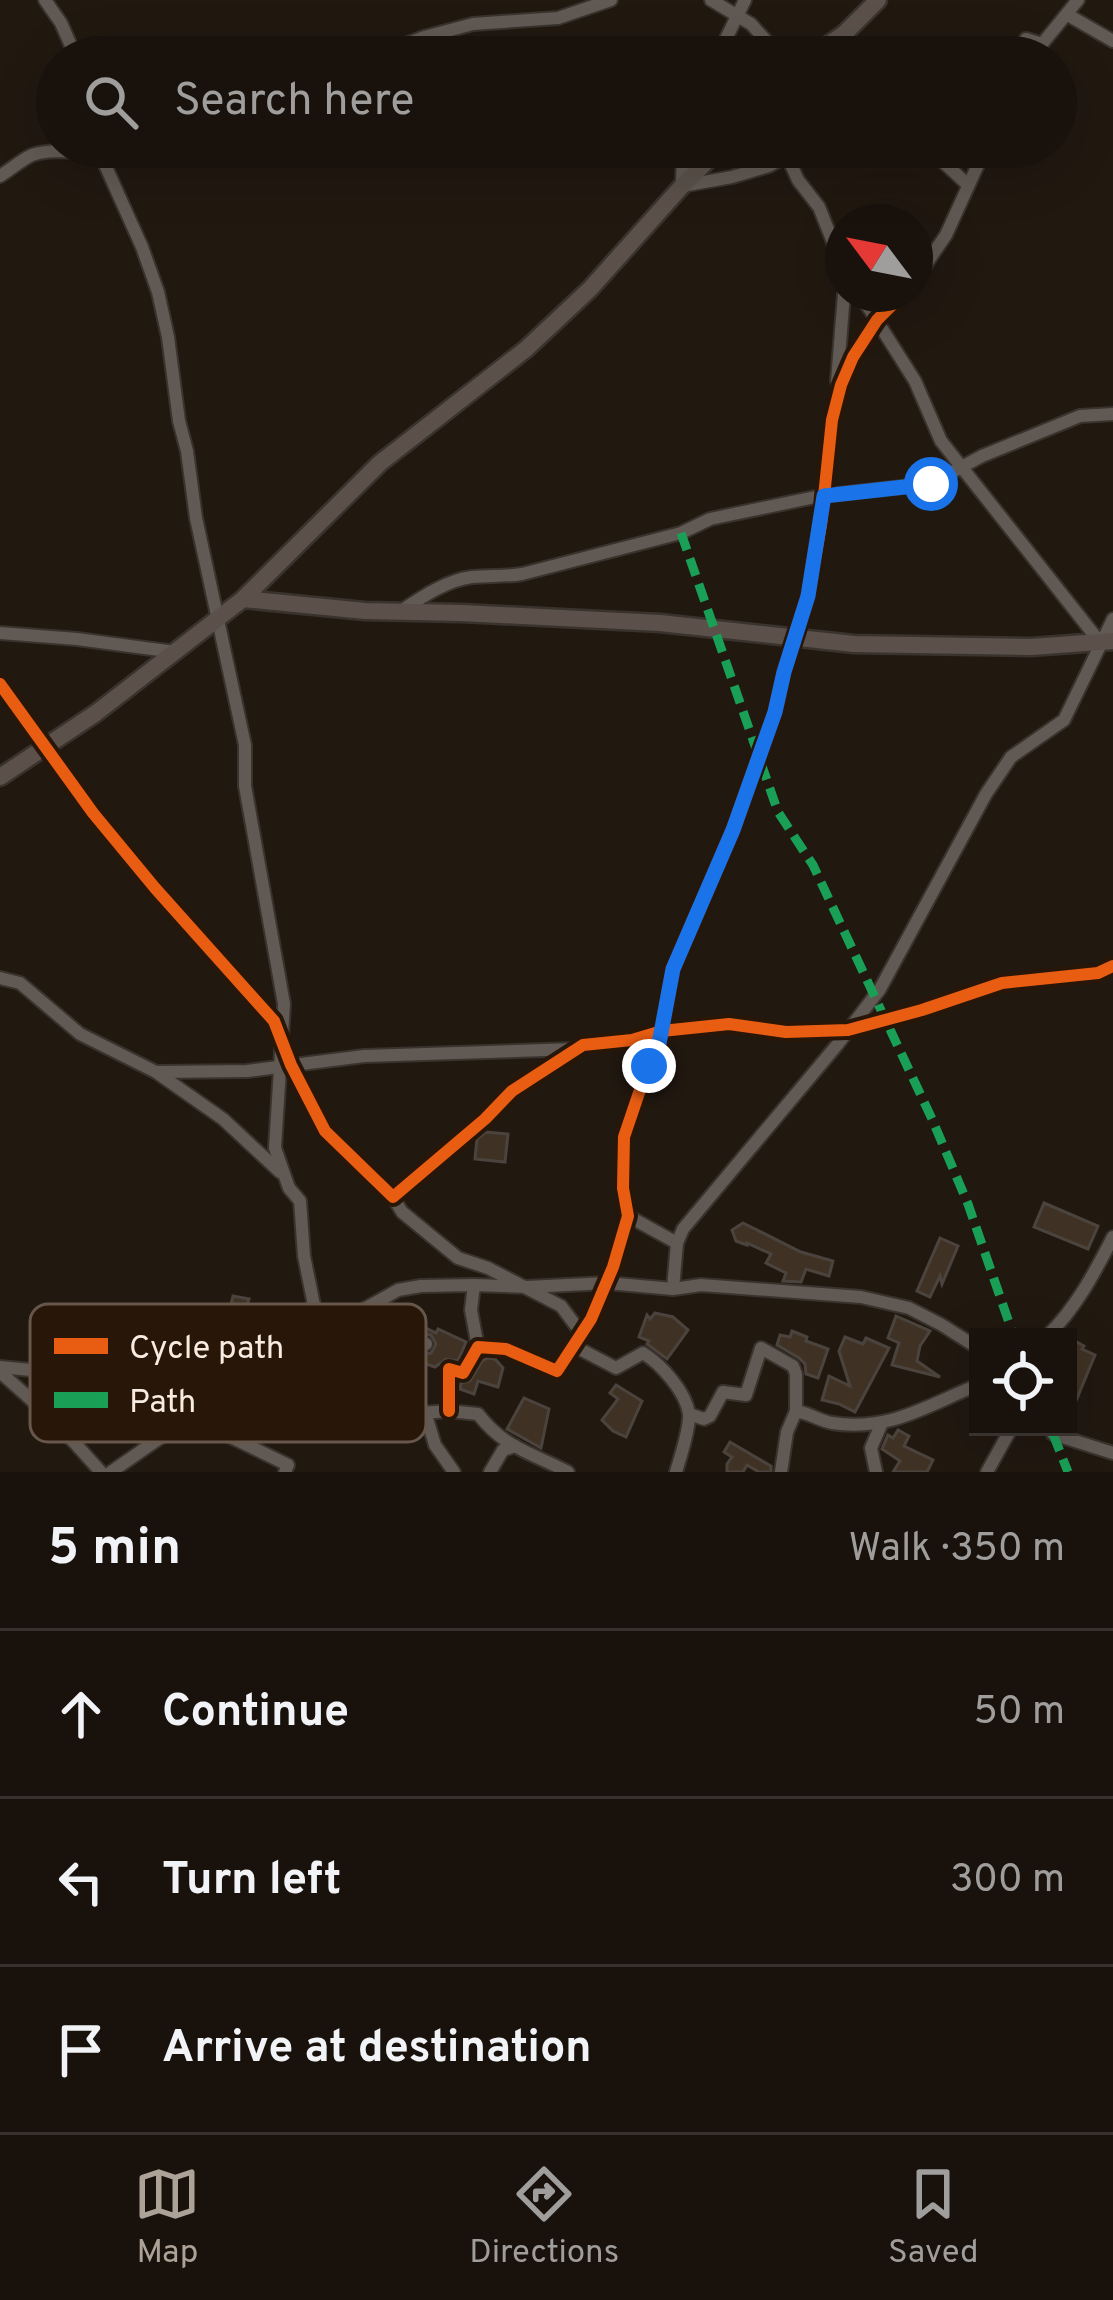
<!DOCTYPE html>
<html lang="en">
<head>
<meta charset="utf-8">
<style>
	:root { --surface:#19120c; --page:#221b15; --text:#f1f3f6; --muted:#9f9e9d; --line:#37322d; --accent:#ada298 }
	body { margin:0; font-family:Overpass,sans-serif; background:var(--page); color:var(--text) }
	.controls { position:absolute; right:36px; bottom:36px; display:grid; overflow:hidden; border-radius:0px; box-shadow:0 12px 48px #0002 }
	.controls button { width:108px; height:108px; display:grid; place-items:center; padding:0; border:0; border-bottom:3px solid var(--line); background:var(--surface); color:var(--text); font:60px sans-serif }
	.compass { position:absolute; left:825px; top:204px; width:108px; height:108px; border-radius:50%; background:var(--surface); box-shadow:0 12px 48px #0002; rotate:302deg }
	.stop { position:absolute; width:36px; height:36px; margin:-27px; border:9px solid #1a73e8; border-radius:50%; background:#fff }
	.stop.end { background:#1a73e8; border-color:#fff; box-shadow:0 3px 12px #0008 }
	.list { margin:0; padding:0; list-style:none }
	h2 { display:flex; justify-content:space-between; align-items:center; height:156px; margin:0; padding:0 48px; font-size:51px }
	h2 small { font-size:39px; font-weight:400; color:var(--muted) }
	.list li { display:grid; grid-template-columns:78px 1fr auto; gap:36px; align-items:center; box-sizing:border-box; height:168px; padding:0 48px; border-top:3px solid var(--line) }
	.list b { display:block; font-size:45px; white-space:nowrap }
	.list em { font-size:39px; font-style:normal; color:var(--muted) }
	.icon { flex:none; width:66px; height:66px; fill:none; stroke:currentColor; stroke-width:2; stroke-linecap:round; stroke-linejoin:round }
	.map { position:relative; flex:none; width:1113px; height:1472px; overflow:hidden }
	.search { position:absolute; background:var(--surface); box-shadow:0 12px 48px #0002; left:36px; right:36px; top:36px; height:132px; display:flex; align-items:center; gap:30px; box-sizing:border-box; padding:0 42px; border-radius:66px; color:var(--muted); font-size:45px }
	.sheet { height:660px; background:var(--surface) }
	nav { display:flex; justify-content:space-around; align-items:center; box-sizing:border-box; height:168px; border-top:3px solid var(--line); background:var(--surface); font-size:33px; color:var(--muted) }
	nav a { display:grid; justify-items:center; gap:6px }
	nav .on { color:var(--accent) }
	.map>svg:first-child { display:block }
</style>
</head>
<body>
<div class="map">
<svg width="1113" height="1472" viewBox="0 0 1113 1472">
	<rect width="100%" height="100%" fill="#211810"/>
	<!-- building -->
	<g fill="#3f3224" stroke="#4b433d" stroke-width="3">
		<path d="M486,1132l22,2 -3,28 -30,-3 2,-20z"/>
		<path d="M1044,1203l54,23 -10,23 -54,-22z"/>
		<path d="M743,1223l58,29 32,9 -4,15 -23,-7 -5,13 -18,-1 3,-8 -20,-10 5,-9 -24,-11v2l-11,-4 -4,-11z"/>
		<path d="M940,1238l18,8 -16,38 -2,-8 -10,21 -13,-6z"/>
		<path d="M233,1296l16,3 -13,47 -57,-21 -1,5 -16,-4 5,-15 26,8 1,-2 28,11 1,-4 3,1z"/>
		<path d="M655,1313l18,4 15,13 -21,29 -20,-15 2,-3 -10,-4 8,-22 3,4z"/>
		<path d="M896,1316l34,15 -10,15 -3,15 23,16 -48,-12 7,-22 -11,-5z"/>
		<path d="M420,1325l16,8 2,-4 28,13 -8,19 -12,-2 -11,8 -15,-5 2,-8 9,-1 5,-9 -5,-9 -15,-2z"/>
		<path d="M792,1331l15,6 -1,4 22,8 -10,29 -12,-4 -1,-10 -6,-6 -22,-13 3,-10 10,2z"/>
		<path d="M845,1337l18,7 3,-6 23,10 -34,64 -16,-8 -17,-4 7,-24 21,10 -11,-35z"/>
		<path d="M1068,1337l16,9 -2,3 13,6 -22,53 -5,-2 5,-27 -5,-1z"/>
		<path d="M488,1358l7,1 8,9 -5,19 -20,-6 -4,13 -14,-5 1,-6 9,-2 12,-20z"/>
		<path d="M616,1385l26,16 -16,36 -13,-6 -11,-11 16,-21 -8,-6z"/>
		<path d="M524,1398l25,11 -8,39 -34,-19z"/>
		<path d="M898,1430l11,6 -5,10 29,14 -6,12h-34l7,-11 -18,-12 6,-14 5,3z"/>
		<path d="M730,1442l41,24v6h-12l-12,-7 -4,7h-16v-8l5,-7 -8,-5z"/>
	</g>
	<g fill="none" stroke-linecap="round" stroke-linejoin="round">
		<defs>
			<g id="street">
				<path d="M45,0l16,23 15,34"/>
				<path d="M711,0l40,24 19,21 22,12"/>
				<path d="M1068,15l45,26"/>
				<path d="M373,57l51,-20 49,-13 85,-6 53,-18"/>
				<path d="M717,57l28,-57"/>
				<path d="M1015,57l11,-18 16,5 36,-44"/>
				<path d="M97,147l45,100 16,45 10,45 11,84 8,30 9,67 49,227v41l39,218 -9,144 14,40 11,13 4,55 14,69"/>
				<path d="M683,147l-1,39 50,-9 37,-11 18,-10 37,-3 15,-6"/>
				<path d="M783,147l15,33 21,27 24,60"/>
				<path d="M927,147l41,38"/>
				<path d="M0,176c10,-6 21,-16 32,-21 31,-11 77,7 114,-8"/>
				<path d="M915,280l31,-45 40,-88"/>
				<path d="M860,294l55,87 26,60 158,200"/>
				<path d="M837,381l7,-87"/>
				<path d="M401,611c21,-14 46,-31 71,-34 17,-2 33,0 50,-3l159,-41 29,-14 110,-23 110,-12 52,-28 98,-40 33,-2"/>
				<path d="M0,633l77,6 98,13"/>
				<path d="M0,684l93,129 62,75 119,133 17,44 34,66 68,66 92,-78 27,-28 71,-46 49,-5 30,-9 67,-7 57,8 62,-2 74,-20 80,-27 96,-10 15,-7"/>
				<path d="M0,978l20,5 60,51 76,38 67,47 57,53"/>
				<path d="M156,1072l91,-1 117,-15 210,-7"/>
				<path d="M393,1197l9,15 56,46 30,10 73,38 21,28"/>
				<path d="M628,1216l49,27"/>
				<path d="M474,1285l-3,25 7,37"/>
				<path d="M673,1289l4,-46 6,-14 154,-184 43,-56 106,-195 25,-37 53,-37 49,-101"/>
				<path d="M304,1337l4,29 -2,28"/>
				<path d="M1046,1337c29,-27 49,-65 67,-100"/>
				<path d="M574,1346l42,22 27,-15c18,11 43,39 46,61 1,15 -9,44 -13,58"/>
				<path d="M229,1365l101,38 47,13 72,-5 29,3c26,34 54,39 90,58"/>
				<path d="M308,1366h40l58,10 8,-33 12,1"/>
				<path d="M0,1367l92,9 119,-6 48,-16 16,-9 29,-8 14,-12 30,-7 50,-28 23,-4 53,-1 53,2 80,-4 66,6 28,-4 160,12 48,11 33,17 36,23"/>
				<path d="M0,1372l54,48 47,52"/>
				<path d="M449,1411v-42l14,4 15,-26 28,2 51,22 34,-52 22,-52 15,-51 -5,-28 1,-51 21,-62 14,-26 14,-80 60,-140 42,-117 9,-40 24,-76 13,-71 11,-105 9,-35 12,-28 24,-37 26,-26"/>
				<path d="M425,1412l10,33 19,27"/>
				<path d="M689,1414l15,5 6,-3 13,-24 23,3 15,-47 32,18 3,8v37"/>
				<path d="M1051,1427l2,7 60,19"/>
				<path d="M111,1472l79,-55 98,48 -3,7"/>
				<path d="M490,1472l13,-22 12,-4"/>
				<path d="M781,1472l6,-40 9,-21c13,2 24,10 36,12 58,9 95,-18 146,-38"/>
				<path d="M876,1472l-5,-24 10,-23"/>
				<path d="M987,1472l25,-45"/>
			</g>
			<g id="secondary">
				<path d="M810,57l34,-23 34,-34"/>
				<path d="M243,599l122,12 97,2 198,10 194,21 177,3 82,-6"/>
				<path d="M0,777l96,-64 147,-114 137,-136 146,-114 64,-60 92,-103 39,-39"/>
			</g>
		</defs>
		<!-- street casing -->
		<use href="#street" stroke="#39322d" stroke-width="16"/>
		<!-- secondary casing -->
		<use href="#secondary" stroke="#39322d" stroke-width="21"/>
		<!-- street -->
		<use href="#street" stroke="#615953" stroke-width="12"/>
		<!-- secondary -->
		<use href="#secondary" stroke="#5b514a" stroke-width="16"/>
		<!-- quiet -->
		<g stroke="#1a9f57" stroke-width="9" stroke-dasharray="18 9" stroke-linecap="butt">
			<path d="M681,533l97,279 35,53 119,254 36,85 46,133"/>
			<path d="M1053,1434l15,38"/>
		</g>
		<defs>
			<g id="cycleway">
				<path d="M0,684l93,129 62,75 119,133 17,44 34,66 68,66 92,-78 27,-28 71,-46 49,-5 30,-9 67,-7 57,8 62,-2 74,-20 80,-27 96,-10 15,-7"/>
				<path d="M449,1411v-42l14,4 15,-26 28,2 51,22 34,-52 22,-52 15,-51 -5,-28 1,-51 21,-62 14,-26 14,-80 60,-140 42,-117 9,-40 24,-76 13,-71 11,-105 9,-35 12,-28 24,-37 26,-26"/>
			</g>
		</defs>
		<!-- cycleway casing -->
		<use href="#cycleway" stroke="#281709" stroke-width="20"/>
		<!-- cycleway -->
		<use href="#cycleway" stroke="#e95d12" stroke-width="12"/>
	</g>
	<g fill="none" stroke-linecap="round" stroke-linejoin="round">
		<!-- route -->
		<path stroke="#1a73e8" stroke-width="15" d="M649,1066l9,-17 15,-80 60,-139 42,-118 9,-40 24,-76 16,-100 107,-12"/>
	</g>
	<!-- legend -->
	<rect x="30" y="1304" width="396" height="138" rx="18" fill="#281709" stroke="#66574a" stroke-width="3"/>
	<rect x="54" y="1338" width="54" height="16" fill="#e95d12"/>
	<rect x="54" y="1392" width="54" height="16" fill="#1a9f57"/>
	<g font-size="33" fill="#f8ece2">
		<text x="129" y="1358">Cycle path</text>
		<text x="129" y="1412">Path</text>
	</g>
</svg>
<div class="controls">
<button><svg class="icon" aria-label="locate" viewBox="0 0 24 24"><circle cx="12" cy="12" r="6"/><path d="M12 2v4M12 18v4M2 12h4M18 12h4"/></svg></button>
</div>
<svg class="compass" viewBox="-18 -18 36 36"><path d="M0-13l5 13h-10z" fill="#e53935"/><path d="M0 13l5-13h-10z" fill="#9f9e9d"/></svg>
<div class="stop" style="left:931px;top:484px"></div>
<div class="stop end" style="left:649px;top:1066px"></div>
<div class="search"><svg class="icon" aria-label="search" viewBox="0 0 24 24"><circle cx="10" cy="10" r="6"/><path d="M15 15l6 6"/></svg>Search here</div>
</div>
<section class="sheet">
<h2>5 min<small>Walk · 350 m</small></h2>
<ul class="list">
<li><svg class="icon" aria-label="ahead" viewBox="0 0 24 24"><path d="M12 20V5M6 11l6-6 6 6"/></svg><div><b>Continue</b></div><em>50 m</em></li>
<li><svg class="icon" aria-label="left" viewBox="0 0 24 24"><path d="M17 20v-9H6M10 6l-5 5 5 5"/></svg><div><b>Turn left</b></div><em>300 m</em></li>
<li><svg class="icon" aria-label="arrive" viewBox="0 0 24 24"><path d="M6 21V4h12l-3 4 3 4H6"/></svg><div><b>Arrive at destination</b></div></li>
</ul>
</section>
<nav>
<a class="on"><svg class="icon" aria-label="map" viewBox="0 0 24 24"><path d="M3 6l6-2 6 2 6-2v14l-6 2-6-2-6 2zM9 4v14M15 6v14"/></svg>Map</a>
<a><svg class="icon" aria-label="directions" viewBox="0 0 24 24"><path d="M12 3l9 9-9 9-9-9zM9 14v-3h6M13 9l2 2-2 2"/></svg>Directions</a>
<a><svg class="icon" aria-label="saved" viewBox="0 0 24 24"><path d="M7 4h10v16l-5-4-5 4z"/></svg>Saved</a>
</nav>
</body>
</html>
